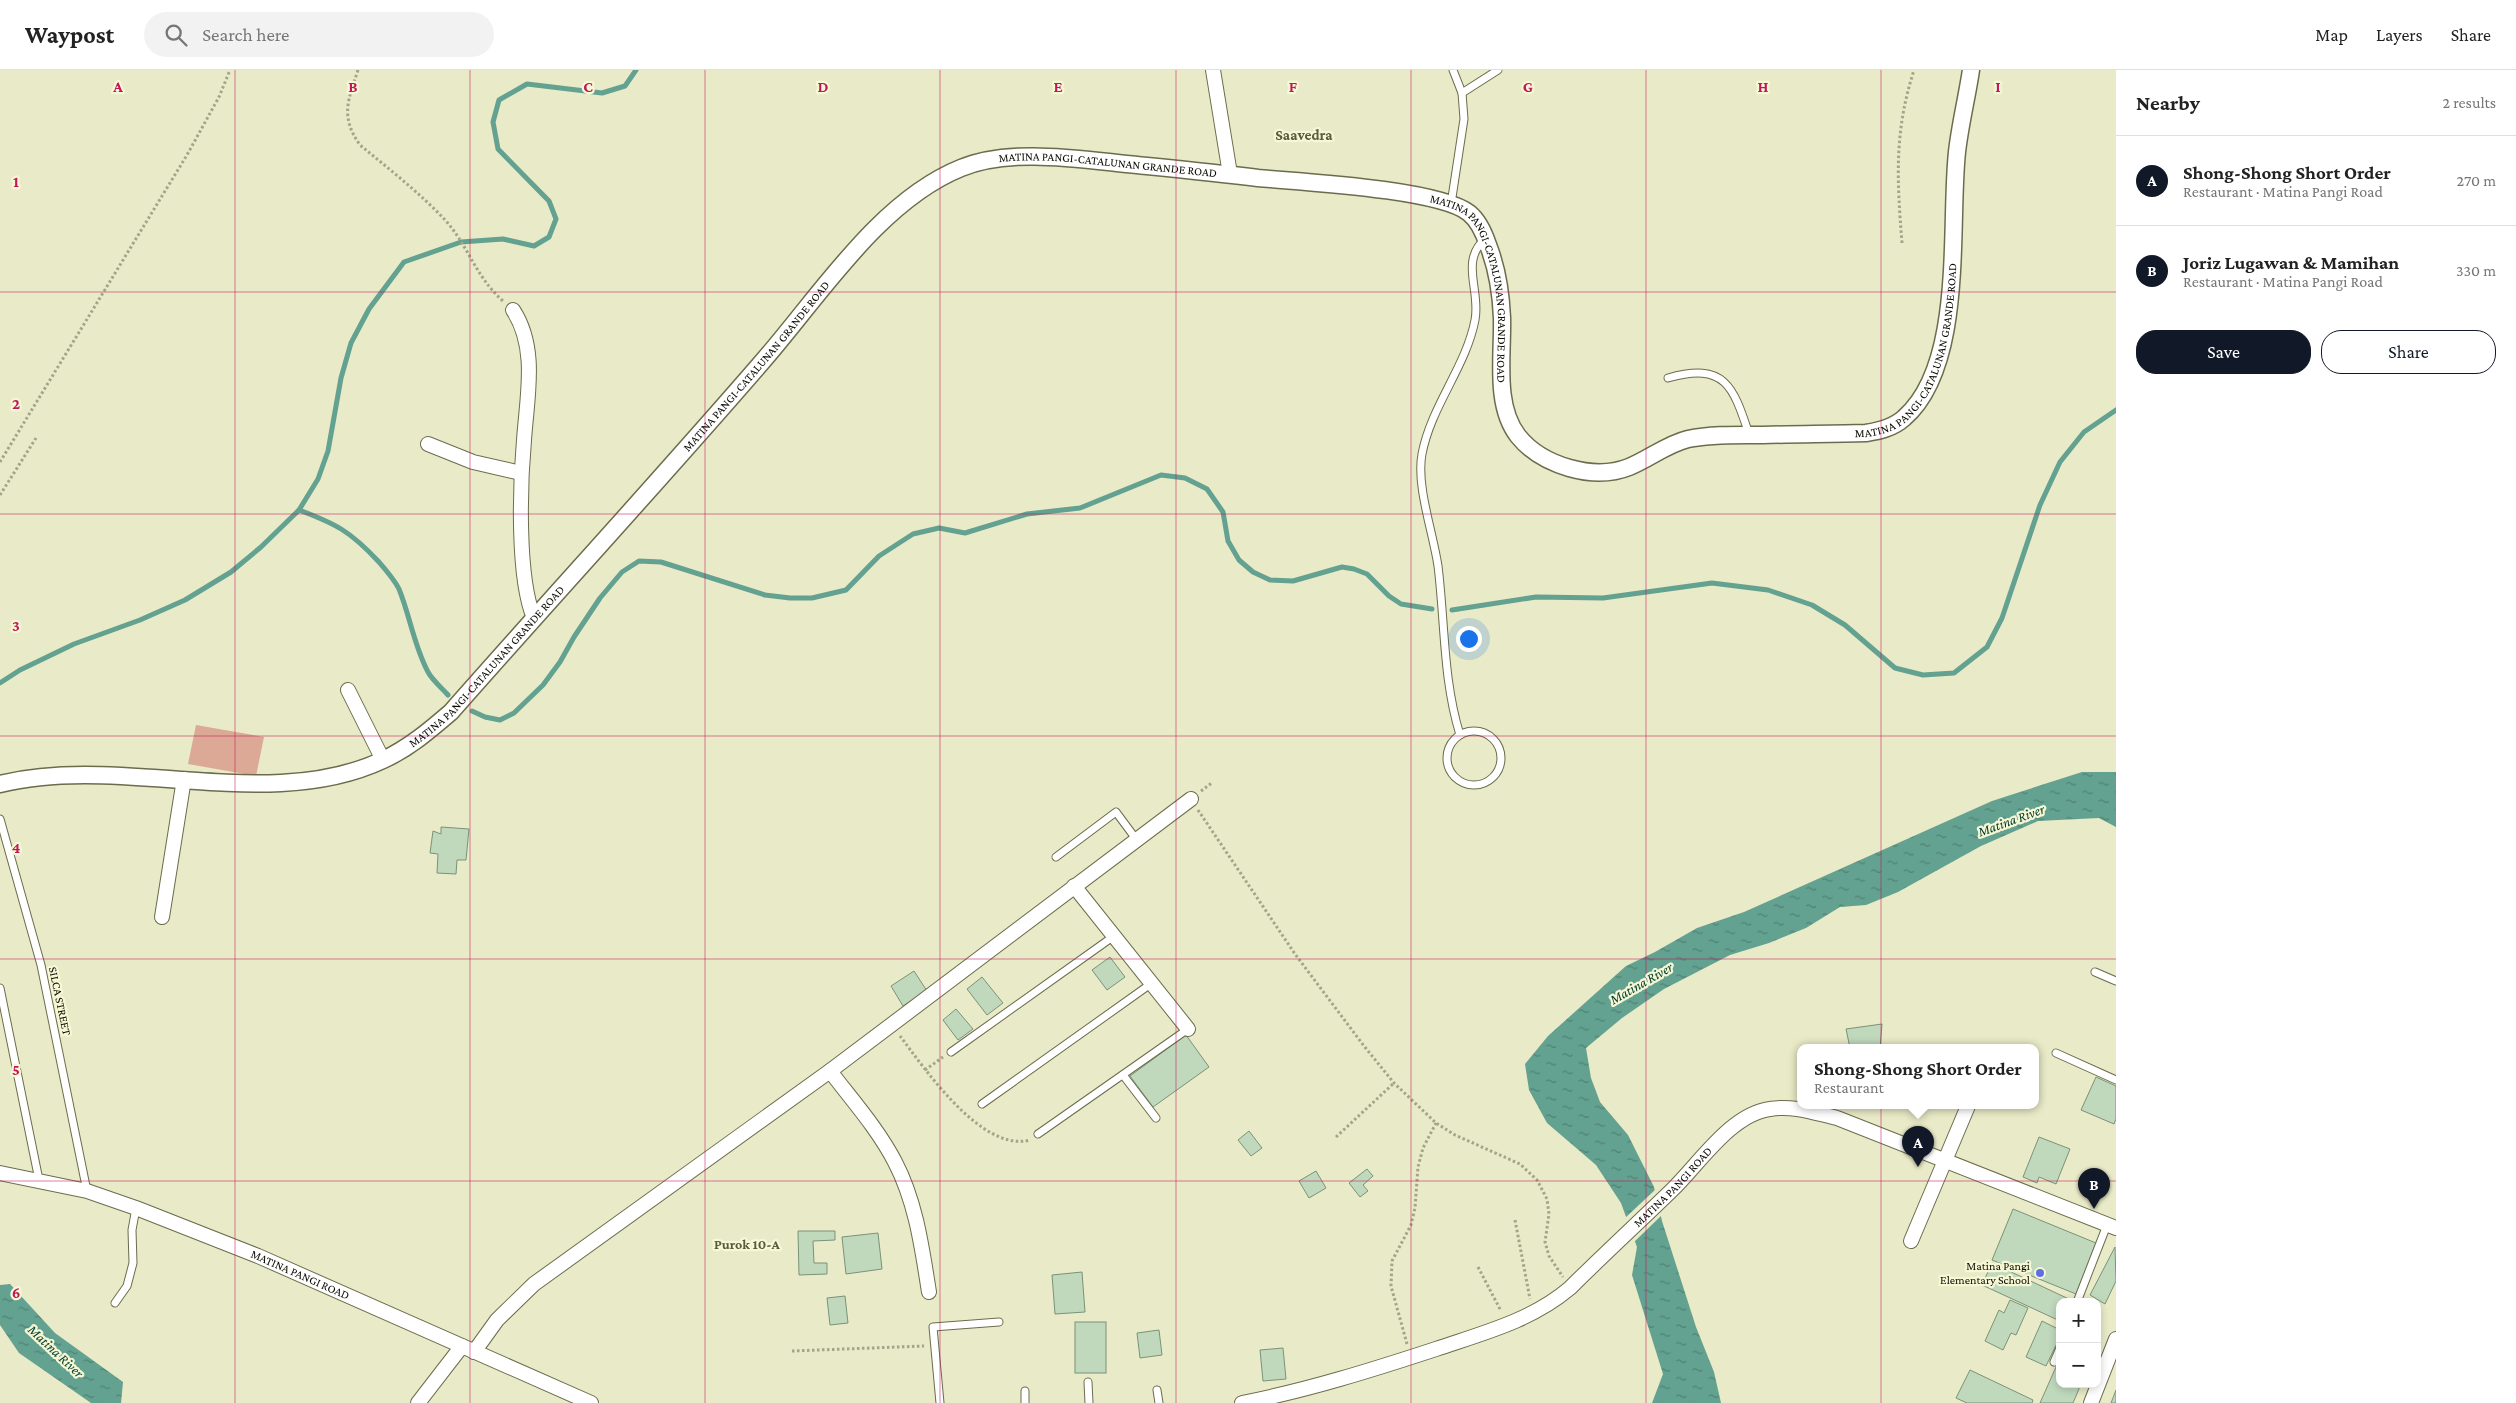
<!DOCTYPE html>
<html lang="en">
<head>
<meta charset="utf-8">
<style>
	:root { --surface:#fff; --page:#f2f2f2; --text:#222; --muted:#767676; --line:#e0e0e0; --accent:#111827 }
	body { margin:0; font-family:"Crimson Pro",serif; background:var(--page); color:var(--text) }
	.controls { position:absolute; right:15px; bottom:15px; display:grid; overflow:hidden; border-radius:10px; box-shadow:0 2px 8px #0003 }
	.controls button { width:45px; height:45px; display:grid; place-items:center; padding:0; border:0; border-bottom:1px solid var(--line); background:var(--surface); color:var(--text); font:25px sans-serif }
	.you { position:absolute; left:1468px; top:568px; width:18px; height:18px; margin:-12px; border:4px solid #fff; border-radius:50%; background:#1a73e8; box-shadow:0 0 0 8px #1a73e833 }
	.badge { display:grid; place-items:center; width:32px; height:32px; border-radius:50%; background:var(--accent); color:#fff; font-size:16px; font-weight:700 }
	.pin { position:absolute; translate:-50% -41px; filter:drop-shadow(0 1px 2px #0008) }
	.pin::after { content:''; position:absolute; top:26px; width:18px; height:15px; background:inherit; clip-path:polygon(0 0,100% 0,50% 100%) }
	.popup { position:absolute; left:1797px; top:974px; width:242px; height:65px; box-sizing:border-box; display:grid; place-content:center; border-radius:10px; background:var(--surface); filter:drop-shadow(0 1px 4px #0005); font-size:16px; white-space:nowrap; color:var(--muted) }
	.popup b { font-size:19px; color:var(--text) }
	.popup::after { content:''; position:absolute; left:50%; top:100%; margin-left:-10px; border:10px solid transparent; border-top-color:var(--surface) }
	.list { margin:0; padding:0; list-style:none }
	h2 { display:flex; justify-content:space-between; align-items:center; height:65px; margin:0; padding:0 20px; font-size:21px }
	h2 small { font-size:16px; font-weight:400; color:var(--muted) }
	.list li { display:grid; grid-template-columns:32px 1fr auto; gap:15px; align-items:center; box-sizing:border-box; height:90px; padding:0 20px; border-top:1px solid var(--line) }
	.list b { display:block; font-size:19px; white-space:nowrap }
	.list p { margin:0; font-size:16px; white-space:nowrap; color:var(--muted) }
	.list em { font-size:16px; font-style:normal; color:var(--muted) }
	.actions { display:flex; gap:10px; padding:15px 20px }
	.actions a { flex:1; padding:11px 0; border:1px solid var(--accent); border-radius:20px; text-align:center; font-size:18px; color:var(--accent) }
	.actions .main { background:var(--accent); color:#fff }
	.icon { flex:none; width:28px; height:28px; fill:none; stroke:currentColor; stroke-width:2; stroke-linecap:round; stroke-linejoin:round }
	.map { position:relative; flex:none; width:2116px; height:1333px; overflow:hidden }
	header { display:flex; align-items:center; gap:30px; box-sizing:border-box; height:70px; padding:0 25px; background:var(--surface); border-bottom:1px solid var(--line) }
	header strong { font-size:24px }
	nav { display:flex; gap:28px; margin-inline-start:auto; font-size:18px }
	.search { width:350px; height:45px; background:var(--page); display:flex; align-items:center; gap:12px; box-sizing:border-box; padding:0 18px; border-radius:28px; color:var(--muted); font-size:19px }
	main { display:flex }
	aside { flex:1; background:var(--surface) }
	.map>svg:first-child { display:block }
</style>
</head>
<body>
<header>
<strong>Waypost</strong>
<div class="search"><svg class="icon" aria-label="search" viewBox="0 0 24 24"><circle cx="10" cy="10" r="6"/><path d="M15 15l6 6"/></svg>Search here</div>
<nav><a>Map</a><a>Layers</a><a>Share</a></nav>
</header>
<main>
<div class="map">
<svg width="2116" height="1333" viewBox="0 0 2116 1333">
	<defs>
		<pattern id="water-ripples" width="26" height="14" patternUnits="userSpaceOnUse" patternTransform="scale(1.25)"><rect width="26" height="14" fill="#63a190"/><path d="M2 4q2-2 4 0t4 0M15 11q2-2 4 0t4 0" fill="none" stroke="#508273"/></pattern>
	</defs>
	<rect width="100%" height="100%" fill="#e9eac7"/>
	<!-- grass -->
	<path fill="#dba995" d="M196,655l68,12 -8,39 -68,-12z"/>
	<!-- water -->
	<g fill="url(#water-ripples)">
		<path d="M2082,702h34v55l-17,-9 -61,3 -57,25 -83,46 -32,13 -26,2 -34,21 -37,15 -39,12 -66,34 -42,29 -36,30 5,30 9,24 28,33 26,52 8,34 34,106 18,45 7,31h-69l11,-29 -31,-99 5,-28 -16,-44 -25,-38 -49,-42 -18,-33 -4,-26 23,-28 78,-70 29,-14 42,-24 47,-16 248,-111z"/>
		<path d="M10,1214l45,49 68,49 -2,21h-30l-72,-50 -19,-28v-40z"/>
	</g>
	<!-- pier -->
	<path fill="#e9eac7" d="M1657,1118l6,26 -30,29 -9,-24z"/>
	<g fill="none" stroke-linecap="round" stroke-linejoin="round">
		<!-- stream -->
		<g stroke="#63a190" stroke-width="5">
			<path d="M299,440c37,14 51,21 79,51 7,8 16,18 21,28 11,27 15,57 29,83 5,9 14,16 20,23"/>
			<path d="M1452,540l84,-13 67,1 109,-15 56,7 44,15 33,20 50,43 28,7 31,-2 33,-26 15,-29 38,-113 20,-43 24,-30 32,-22"/>
			<path d="M0,613l20,-13 54,-26 66,-24 45,-20 46,-28 30,-25 38,-37 19,-31 10,-28 13,-73 10,-35 18,-34 35,-47 57,-20 42,-3 31,7 15,-9 7,-18 -7,-18 -51,-52 -5,-27 6,-22 28,-16 75,9 23,-7 11,-16"/>
			<path d="M472,641l13,6 15,3 14,-7 29,-28 17,-23 14,-25 26,-39 22,-26 17,-11 22,1 104,33 25,3h22l34,-8 33,-34 34,-22 26,-6 26,5 62,-19 53,-6 81,-33 24,3 22,11 16,23 5,29 11,19 14,12 17,8 23,1 49,-14 12,2 13,5 22,22 12,8 31,5"/>
		</g>
	</g>
	<!-- building -->
	<g fill="#c0d9bd" stroke="#7b9278">
		<path d="M441,757l28,2 -3,31h-9l-1,14 -19,-1 1,-19 -8,-1 3,-22 8,3z"/>
		<path d="M1110,887l15,20 -18,13 -15,-20z"/>
		<path d="M914,901l13,20 -24,15 -12,-20z"/>
		<path d="M982,907l21,26 -16,12 -20,-26z"/>
		<path d="M956,939l17,20 -15,11 -15,-20z"/>
		<path d="M1882,954l-2,24h-30l-4,-19z"/>
		<path d="M1186,965l23,32 -56,40 -23,-31z"/>
		<path d="M2096,1007l20,9v33l-2,5 -33,-14z"/>
		<path d="M1249,1061l13,17 -11,8 -13,-16z"/>
		<path d="M2039,1067l31,12 -14,35 -17,-7 -2,6 -14,-6z"/>
		<path d="M1367,1099l6,7 -10,9 5,6 -8,6 -11,-14z"/>
		<path d="M1316,1101l10,17 -17,10 -10,-17z"/>
		<path d="M2013,1139l83,34 -20,51 -84,-34z"/>
		<path d="M798,1161h37v9l-22,1 1,22h13v11l-28,1z"/>
		<path d="M878,1163l4,36 -36,5 -4,-37z"/>
		<path d="M2115,1177l1,34 -11,23 -15,-9z"/>
		<path d="M1992,1193l79,37 -1,2h-10v19l-78,-36z"/>
		<path d="M1082,1202l3,40 -30,2 -3,-39z"/>
		<path d="M845,1226l3,27 -18,2 -3,-27z"/>
		<path d="M2010,1230l18,8 -12,27 -5,-2 -8,17 -18,-9 14,-31 5,3z"/>
		<path d="M2042,1251l18,9v7l-14,29 -20,-9z"/>
		<rect x="1075" y="1252" width="31" height="51"/>
		<path d="M1159,1260l3,25 -22,3 -3,-25z"/>
		<path d="M1283,1278l3,31 -23,2 -3,-31z"/>
		<path d="M2060,1288v26h21l-8,19h-33z"/>
		<path d="M1970,1300l63,30 -1,3h-65l-11,-5z"/>
		<path d="M2116,1320v13h-5z"/>
	</g>
	<g fill="none" stroke-linecap="round" stroke-linejoin="round">
		<defs>
			<g id="service">
				<path d="M1462,23l36,-23"/>
				<path d="M1451,134l13,-85 -2,-26 -9,-23"/>
				<path d="M1668,308c57,-16 65,8 81,56"/>
				<circle cx="1474" cy="688" r="27"/>
				<path d="M1460,665c-17,-55 -15,-112 -22,-169 -5,-34 -22,-80 -16,-112 9,-48 44,-87 53,-134 6,-30 -16,-59 11,-82"/>
				<path d="M0,749l41,146 46,226"/>
				<path d="M1056,787l60,-45 20,27"/>
				<path d="M2095,902l21,9"/>
				<path d="M0,918l39,192"/>
				<path d="M951,982l163,-116"/>
				<path d="M2056,983l60,27"/>
				<path d="M1123,1005l33,43"/>
				<path d="M982,1034l170,-121"/>
				<path d="M1038,1064l150,-105"/>
				<path d="M2077,1232l30,-77"/>
				<path d="M115,1233l12,-17 6,-23 -1,-33 4,-22"/>
				<path d="M2054,1292l6,-14"/>
				<path d="M1088,1312l1,21"/>
				<path d="M1157,1320l2,13"/>
				<path d="M1025,1321v12"/>
				<path d="M940,1333l-7,-76 66,-5"/>
			</g>
			<g id="minor">
				<path d="M1213,0l17,104"/>
				<path d="M513,240c25,38 14,86 11,130 -4,44 -7,138 10,178"/>
				<path d="M428,374l45,18 48,11"/>
				<path d="M348,620l35,70"/>
				<path d="M1074,816l114,143"/>
				<path d="M162,847l22,-138"/>
				<path d="M830,1001c22,29 48,58 65,91 21,40 27,86 34,130"/>
				<path id="s1" d="M0,1103l87,18 49,17 122,48 333,147"/>
				<path d="M1911,1171l57,-135"/>
				<path d="M474,1282l23,-32 37,-36 296,-213 361,-272"/>
				<path d="M418,1333l44,-57"/>
				<path id="s2" d="M1242,1333c66,-13 130,-33 194,-54 47,-16 95,-28 134,-61 33,-33 68,-65 102,-98 27,-26 59,-76 98,-81 23,-4 45,4 67,9l279,110"/>
				<path d="M2091,1333l25,-64"/>
			</g>
			<g id="tertiary">
				<path id="s3" d="M0,714c124,-30 268,30 383,-24 26,-12 47,-30 68,-48 103,-117 209,-232 311,-350 57,-65 117,-161 199,-194 50,-21 123,-8 176,-3 40,4 81,8 121,13 44,4 181,11 211,35 10,8 15,20 19,32 9,23 13,48 14,73 1,38 -8,87 16,118 24,30 76,45 111,31 20,-8 38,-23 59,-28 24,-5 51,-4 75,-4 34,-1 68,-1 103,-2 13,-2 27,-5 38,-15 61,-53 45,-192 53,-266 3,-27 10,-55 14,-82"/>
			</g>
		</defs>
		<!-- service casing -->
		<use href="#service" stroke="#6c6c4d" stroke-width="9"/>
		<!-- minor casing -->
		<use href="#minor" stroke="#6c6c4d" stroke-width="16"/>
		<!-- tertiary casing -->
		<use href="#tertiary" stroke="#6c6c4d" stroke-width="19"/>
		<!-- path -->
		<g stroke="#a3a489" stroke-width="3" stroke-dasharray="2.5 2.5" stroke-linecap="butt">
			<path d="M358,0c-10,30 -18,47 2,75 29,24 60,48 86,76 23,26 29,55 57,80"/>
			<path d="M1902,173c-5,-63 -8,-111 12,-173"/>
			<path d="M0,392l187,-307 32,-58 11,-27"/>
			<path d="M0,425l36,-57"/>
			<path d="M1201,721l12,-9"/>
			<path d="M1198,740l97,144 69,92 30,37 42,40 19,12 65,29 17,16 10,19 2,15 -4,28 4,14 14,21"/>
			<path d="M900,966c25,33 82,117 130,104"/>
			<path d="M925,1000l18,-13"/>
			<path d="M1336,1067l58,-54"/>
			<path d="M1515,1150l15,79"/>
			<path d="M1478,1197l23,44"/>
			<path d="M1407,1274l-16,-58 1,-25 19,-36 4,-17 3,-41 5,-19 13,-25"/>
			<path d="M792,1281l132,-5"/>
		</g>
		<!-- service -->
		<use href="#service" stroke="#fff" stroke-width="7"/>
		<!-- minor -->
		<use href="#minor" stroke="#fff" stroke-width="14"/>
		<!-- tertiary -->
		<use href="#tertiary" stroke="#fff" stroke-width="16"/>
	</g>
	<!-- grid -->
	<path fill="none" stroke="#c2185b" stroke-width="1" stroke-opacity="0.55" d="M235,0v1333M470,0v1333M705,0v1333M940,0v1333M1176,0v1333M1411,0v1333M1646,0v1333M1881,0v1333M0,222h2116M0,444h2116M0,666h2116M0,889h2116M0,1111h2116"/>
	<!-- markers -->
	<circle fill="#5e6ee5" stroke="#f6f7d4" stroke-width="2" cx="2040" cy="1203" r="5"/>
	<g text-anchor="middle" stroke-width="4.5" stroke-linejoin="round" paint-order="stroke">
		<!-- street labels -->
		<g font-size="12" fill="#0c0c03" stroke="#f6f7d4">
			<text dy="4" stroke="none"><textPath href="#s3" startOffset="1368">MATINA PANGI-CATALUNAN GRANDE ROAD</textPath></text>
			<text dy="4" stroke="none"><textPath href="#s3" startOffset="1802">MATINA PANGI-CATALUNAN GRANDE ROAD</textPath></text>
			<text dy="4" stroke="none"><textPath href="#s3" startOffset="2432">MATINA PANGI-CATALUNAN GRANDE ROAD</textPath></text>
			<text dy="4" stroke="none"><textPath href="#s3" startOffset="932">MATINA PANGI-CATALUNAN GRANDE ROAD</textPath></text>
			<text dy="4" stroke="none"><textPath href="#s3" startOffset="528">MATINA PANGI-CATALUNAN GRANDE ROAD</textPath></text>
			<text transform="translate(60 931) rotate(78)" y="4">SILCA STREET</text>
			<text dy="4" stroke="none"><textPath href="#s2" startOffset="494">MATINA PANGI ROAD</textPath></text>
			<text dy="4" stroke="none"><textPath href="#s1" startOffset="318">MATINA PANGI ROAD</textPath></text>
		</g>
		<!-- poi labels -->
		<g font-size="12" fill="#0c0c03" stroke="#f6f7d4" text-anchor="end">
			<text x="2030" y="1200">Matina Pangi<tspan x="2030" dy="14">Elementary School</tspan></text>
		</g>
		<!-- water labels -->
		<g font-size="14" font-style="italic" fill="#003c30" stroke="#f6f7d4">
			<text transform="translate(2011 750) rotate(-20)" y="5">Matina River</text>
			<text transform="translate(1641 913) rotate(-30)" y="5">Matina River</text>
			<text transform="translate(56 1281) rotate(43)" y="5">Matina River</text>
		</g>
		<!-- neighbourhood labels -->
		<g font-size="14" font-weight="bold" fill="#5a5a3c" stroke="#f6f7d4">
			<text x="747" y="1179">Purok 10-A</text>
		</g>
		<!-- quarter labels -->
		<g font-size="15" font-weight="bold" fill="#5a5a3c" stroke="#f6f7d4">
			<text x="1304" y="70">Saavedra</text>
		</g>
	</g>
	<g font-size="16" text-anchor="middle" font-weight="bold" fill="#c2185b" stroke="#f6f7d4" stroke-width="4.5" stroke-linejoin="round" paint-order="stroke">
		<text x="118" y="22">A</text>
		<text x="353" y="22">B</text>
		<text x="588" y="22">C</text>
		<text x="823" y="22">D</text>
		<text x="1058" y="22">E</text>
		<text x="1293" y="22">F</text>
		<text x="1528" y="22">G</text>
		<text x="1763" y="22">H</text>
		<text x="1998" y="22">I</text>
		<text x="16" y="117">1</text>
		<text x="16" y="339">2</text>
		<text x="16" y="561">3</text>
		<text x="16" y="783">4</text>
		<text x="16" y="1005">5</text>
		<text x="16" y="1228">6</text>
	</g>
</svg>
<div class="controls">
<button>+</button>
<button>−</button>
</div>
<div class="you"></div>
<div class="pin badge" style="left:1918px;top:1097px">A</div>
<div class="popup"><b>Shong-Shong Short Order</b>Restaurant</div>
<div class="pin badge" style="left:2094px;top:1139px">B</div>
</div>
<aside>
<h2>Nearby<small>2 results</small></h2>
<ul class="list">
<li><span class="badge">A</span><div><b>Shong-Shong Short Order</b><p>Restaurant · Matina Pangi Road</p></div><em>270 m</em></li>
<li><span class="badge">B</span><div><b>Joriz Lugawan &amp; Mamihan</b><p>Restaurant · Matina Pangi Road</p></div><em>330 m</em></li>
</ul>
<div class="actions"><a class="main">Save</a><a>Share</a></div>
</aside>
</main>
</body>
</html>
